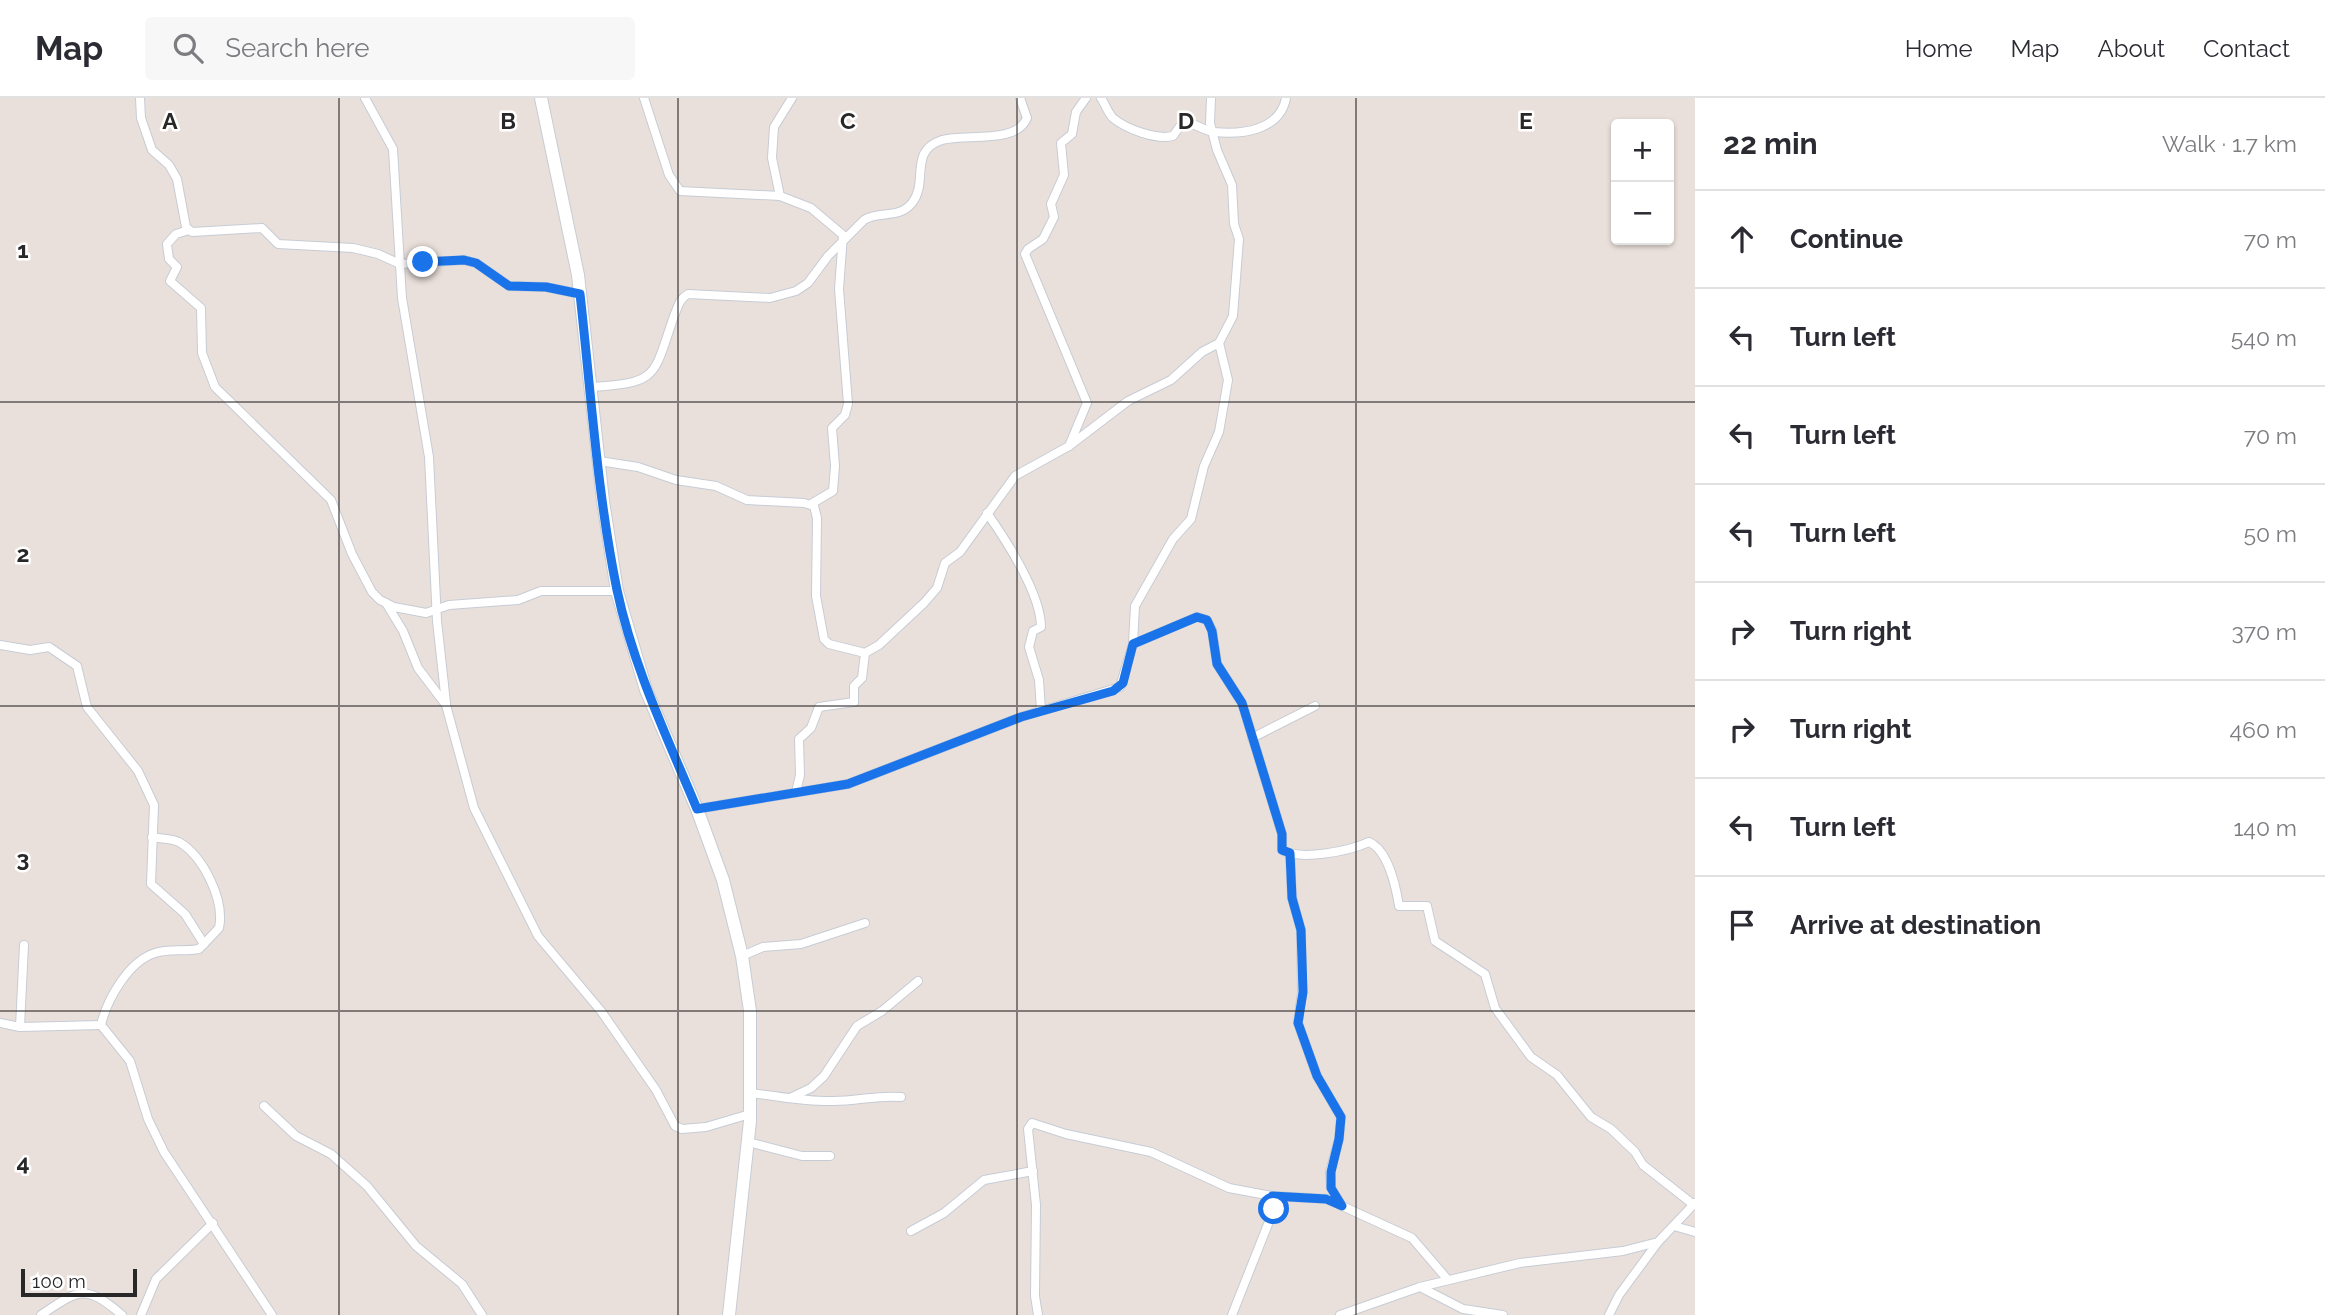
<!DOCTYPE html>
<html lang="en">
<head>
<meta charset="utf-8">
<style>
	:root { --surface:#fff; --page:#f7f7f7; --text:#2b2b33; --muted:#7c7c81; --line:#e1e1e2 }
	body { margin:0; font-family:Raleway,sans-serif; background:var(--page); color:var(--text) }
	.controls { position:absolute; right:21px; top:21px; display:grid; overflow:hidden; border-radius:7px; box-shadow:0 2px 5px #0004 }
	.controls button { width:63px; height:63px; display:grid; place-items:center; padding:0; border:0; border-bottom:2px solid var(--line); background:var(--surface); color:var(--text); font:35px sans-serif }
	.scale { position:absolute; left:21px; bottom:18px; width:116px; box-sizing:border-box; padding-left:7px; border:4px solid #282828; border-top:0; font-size:19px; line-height:24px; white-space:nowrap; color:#282828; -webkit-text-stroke:5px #fff; paint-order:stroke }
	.stop { position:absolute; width:21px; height:21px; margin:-16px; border:5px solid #1a73e8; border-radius:50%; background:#fff }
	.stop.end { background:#1a73e8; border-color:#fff; box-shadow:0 2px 7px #0008 }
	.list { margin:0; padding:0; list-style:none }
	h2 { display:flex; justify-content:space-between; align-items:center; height:91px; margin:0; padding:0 28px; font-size:30px }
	h2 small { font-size:23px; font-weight:400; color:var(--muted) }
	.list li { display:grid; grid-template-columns:46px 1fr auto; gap:21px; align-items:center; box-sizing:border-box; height:98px; padding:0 28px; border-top:2px solid var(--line) }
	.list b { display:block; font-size:26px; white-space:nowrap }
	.list em { font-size:23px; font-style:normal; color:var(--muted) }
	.icon { flex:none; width:38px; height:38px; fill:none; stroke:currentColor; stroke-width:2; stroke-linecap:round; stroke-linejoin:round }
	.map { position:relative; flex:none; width:1695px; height:1217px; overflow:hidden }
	header { display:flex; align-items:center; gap:42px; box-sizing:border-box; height:98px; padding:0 35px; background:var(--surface); border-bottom:2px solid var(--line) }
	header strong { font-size:33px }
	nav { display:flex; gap:38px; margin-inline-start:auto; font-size:24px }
	.search { width:490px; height:63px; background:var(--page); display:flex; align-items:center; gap:18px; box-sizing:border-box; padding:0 24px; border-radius:7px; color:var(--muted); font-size:26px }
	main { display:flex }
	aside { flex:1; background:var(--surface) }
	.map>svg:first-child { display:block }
</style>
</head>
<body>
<header>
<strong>Map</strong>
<div class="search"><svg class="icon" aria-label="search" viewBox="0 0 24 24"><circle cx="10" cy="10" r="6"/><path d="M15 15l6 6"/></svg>Search here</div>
<nav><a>Home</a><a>Map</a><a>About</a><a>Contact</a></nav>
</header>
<main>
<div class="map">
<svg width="1695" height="1217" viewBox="0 0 1695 1217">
	<rect width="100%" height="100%" fill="#eae0db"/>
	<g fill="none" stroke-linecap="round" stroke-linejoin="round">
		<defs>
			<g id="minor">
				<path d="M140,0l1,20 11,32 17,15 8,14 9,48 6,5 70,-4 16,16 75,4 25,6 22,10 64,-4 12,3 33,23 37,1 34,7"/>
				<path d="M365,0l28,51 9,149 27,159 8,164 9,82"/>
				<path d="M644,0l25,77 11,16 100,5 31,12 32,27 -4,54 9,115 -3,11 -13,13 3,38 -2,25 -22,13"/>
				<path d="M1101,0c4,6 7,15 12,20 13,11 43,22 60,18l7,-10 8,-4c8,3 18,9 26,10 29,3 66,-2 72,-34"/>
				<path d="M780,98l-8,-38 2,-31 18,-29"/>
				<path d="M189,132l-13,4 -9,10 2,15 8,8 -7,14 31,27 1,45 13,34 116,113 21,54 20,38 8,8 14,7 32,6 23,-8 69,-5 23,-9h76"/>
				<path d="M591,289c69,-4 62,-11 83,-71 4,-9 5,-17 14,-22l82,4 26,-7 12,-8 20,-27 36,-36c15,-10 34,0 48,-17 17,-21 -4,-52 30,-63 22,-7 74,5 85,-22l-7,-20"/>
				<path d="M1069,348l18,-43 -62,-149 3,-5 15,-10 11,-22 -3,-13 13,-29 -3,-32 11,-9 4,-22 10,-14"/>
				<path d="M599,363l39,6 38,13 40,6 31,14 57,3 10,3 3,12 -1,78 8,43 5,5 36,9"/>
				<path d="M987,415c19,27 54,81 54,114l-8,4 -4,16 10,33 2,30"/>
				<path d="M386,505l17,28 15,37 28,37 28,103 64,128 63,75 55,79 19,36 7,3 24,-2 44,-13"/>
				<path d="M1133,546l64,-27 10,3 5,10 5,34 25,39 40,131v16c19,11 67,1 87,-8 19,8 27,45 30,64h28l8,35 50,33 10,34 36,49 26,18 34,42 20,12 24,23 8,13 51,40"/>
				<path d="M0,547l30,5 19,-3 28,19 10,41 51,64 16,34 -3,79 34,30 19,30"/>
				<path d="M1252,640l63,-32"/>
				<path d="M796,694l4,-17 -1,-36 12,-11 8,-21 35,-5v-16l8,-8 3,-25 14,-8 45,-42 13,-15 8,-25 15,-11 55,-76 54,-30 59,-45 43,-21 31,-28 17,-9"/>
				<path d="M697,711l151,-25 173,-67 99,-30 13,-43 2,-38 38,-67 18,-20 13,-53 15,-34 9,-52 -9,-37 14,-27 6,-77 -5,-15 -2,-39 -15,-35 -7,-27 1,-25"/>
				<path d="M152,739c9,2 19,1 27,5 24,14 46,58 40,86l-20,21c-14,3 -30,-1 -44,4 -26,8 -48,46 -54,72l29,36 18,58 16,33 108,163"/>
				<path d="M1290,756l2,44 9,32 1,62 -4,31 19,53 24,41 -2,22 -9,33 1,16 11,18"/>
				<path d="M742,858l21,-9 38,-3 64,-21"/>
				<path d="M0,925l20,4 81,-2"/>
				<path d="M20,929l4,-82"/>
				<path d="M750,995c28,3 56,9 84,8 23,0 43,-6 67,-4"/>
				<path d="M790,1000l21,-10 13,-12 33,-50 25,-15 36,-30"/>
				<path d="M264,1008l32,30 35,18 36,32 49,60 46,38 20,31"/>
				<path d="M748,1044l54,14h28"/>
				<path d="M1674,1128l21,6"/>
				<path d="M911,1133l33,-18 40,-33 49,-9"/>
				<path d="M1420,1189l43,22 40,6"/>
				<path d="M41,1217c37,-25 44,-32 81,0"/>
				<path d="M141,1217l15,-36 57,-56"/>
				<path d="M1038,1217l-3,-19 1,-91 -8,-76 4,-6 34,11 85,18 78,36 43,8 55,3 85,39 36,42"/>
				<path d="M1232,1217l42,-106 -2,-13"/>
				<path d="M1340,1217l80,-28 100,-24 103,-12 35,-9 37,-39"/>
				<path d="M1609,1217l10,-20 39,-53"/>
			</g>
			<path id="secondary" d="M541,0l37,177 25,226 14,90 29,99 51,119 26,71 19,76 8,55v110l-21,194"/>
		</defs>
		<!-- minor casing -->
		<use href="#minor" stroke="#c6ccd5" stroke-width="10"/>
		<!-- secondary casing -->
		<use href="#secondary" stroke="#c6ccd5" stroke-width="14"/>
		<!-- minor -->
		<use href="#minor" stroke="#fff" stroke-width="8"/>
		<!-- secondary -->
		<use href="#secondary" stroke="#fff" stroke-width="12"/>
	</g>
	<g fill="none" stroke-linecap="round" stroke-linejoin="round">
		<!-- route -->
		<path stroke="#1a73e8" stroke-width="9" d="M423,164l41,-2 12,3 33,23 37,1 34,7c11,98 17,199 37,296 16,76 50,147 80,219l151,-25 173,-67 92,-26 10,-8 10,-39 64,-27 10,3 5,11 5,33 25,39 40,131v16l8,3 2,45 9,32 2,62 -5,31 19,53 24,41 -2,22 -8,33v16l11,18 -16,-7 -54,-3 2,13"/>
	</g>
	<!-- grid -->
	<path fill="none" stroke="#282828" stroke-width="2" stroke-opacity="0.55" d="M339,0v1217M678,0v1217M1017,0v1217M1356,0v1217M0,304h1695M0,608h1695M0,913h1695"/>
	<g font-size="23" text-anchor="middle" font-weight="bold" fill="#282828" stroke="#fff" stroke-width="5" stroke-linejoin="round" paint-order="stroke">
		<text x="170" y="31">A</text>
		<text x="508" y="31">B</text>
		<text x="848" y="31">C</text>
		<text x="1186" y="31">D</text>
		<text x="1526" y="31">E</text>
		<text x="23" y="160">1</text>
		<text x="23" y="464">2</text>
		<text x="23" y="769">3</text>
		<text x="23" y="1073">4</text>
	</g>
</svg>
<div class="controls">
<button>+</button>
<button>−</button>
</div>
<div class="scale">100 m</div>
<div class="stop" style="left:1274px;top:1111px"></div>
<div class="stop end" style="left:423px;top:164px"></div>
</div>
<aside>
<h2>22 min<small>Walk · 1.7 km</small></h2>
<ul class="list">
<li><svg class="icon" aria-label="ahead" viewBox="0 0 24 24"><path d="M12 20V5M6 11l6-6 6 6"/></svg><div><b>Continue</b></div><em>70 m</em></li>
<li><svg class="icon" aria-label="left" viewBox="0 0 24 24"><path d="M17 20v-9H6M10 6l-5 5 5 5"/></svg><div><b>Turn left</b></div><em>540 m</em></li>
<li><svg class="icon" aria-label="left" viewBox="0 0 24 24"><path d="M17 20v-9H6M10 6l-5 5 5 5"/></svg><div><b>Turn left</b></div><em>70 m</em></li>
<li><svg class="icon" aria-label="left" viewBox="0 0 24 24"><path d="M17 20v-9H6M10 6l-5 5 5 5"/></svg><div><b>Turn left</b></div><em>50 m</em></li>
<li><svg class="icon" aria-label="right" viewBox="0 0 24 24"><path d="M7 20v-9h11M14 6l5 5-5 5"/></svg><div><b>Turn right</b></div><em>370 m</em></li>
<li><svg class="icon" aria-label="right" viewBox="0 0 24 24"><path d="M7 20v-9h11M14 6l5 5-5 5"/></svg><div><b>Turn right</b></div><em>460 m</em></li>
<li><svg class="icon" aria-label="left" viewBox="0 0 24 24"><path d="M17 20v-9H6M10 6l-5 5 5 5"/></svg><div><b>Turn left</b></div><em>140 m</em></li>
<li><svg class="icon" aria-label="arrive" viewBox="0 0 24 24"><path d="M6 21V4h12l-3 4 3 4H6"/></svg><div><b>Arrive at destination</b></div></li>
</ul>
</aside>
</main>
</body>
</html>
